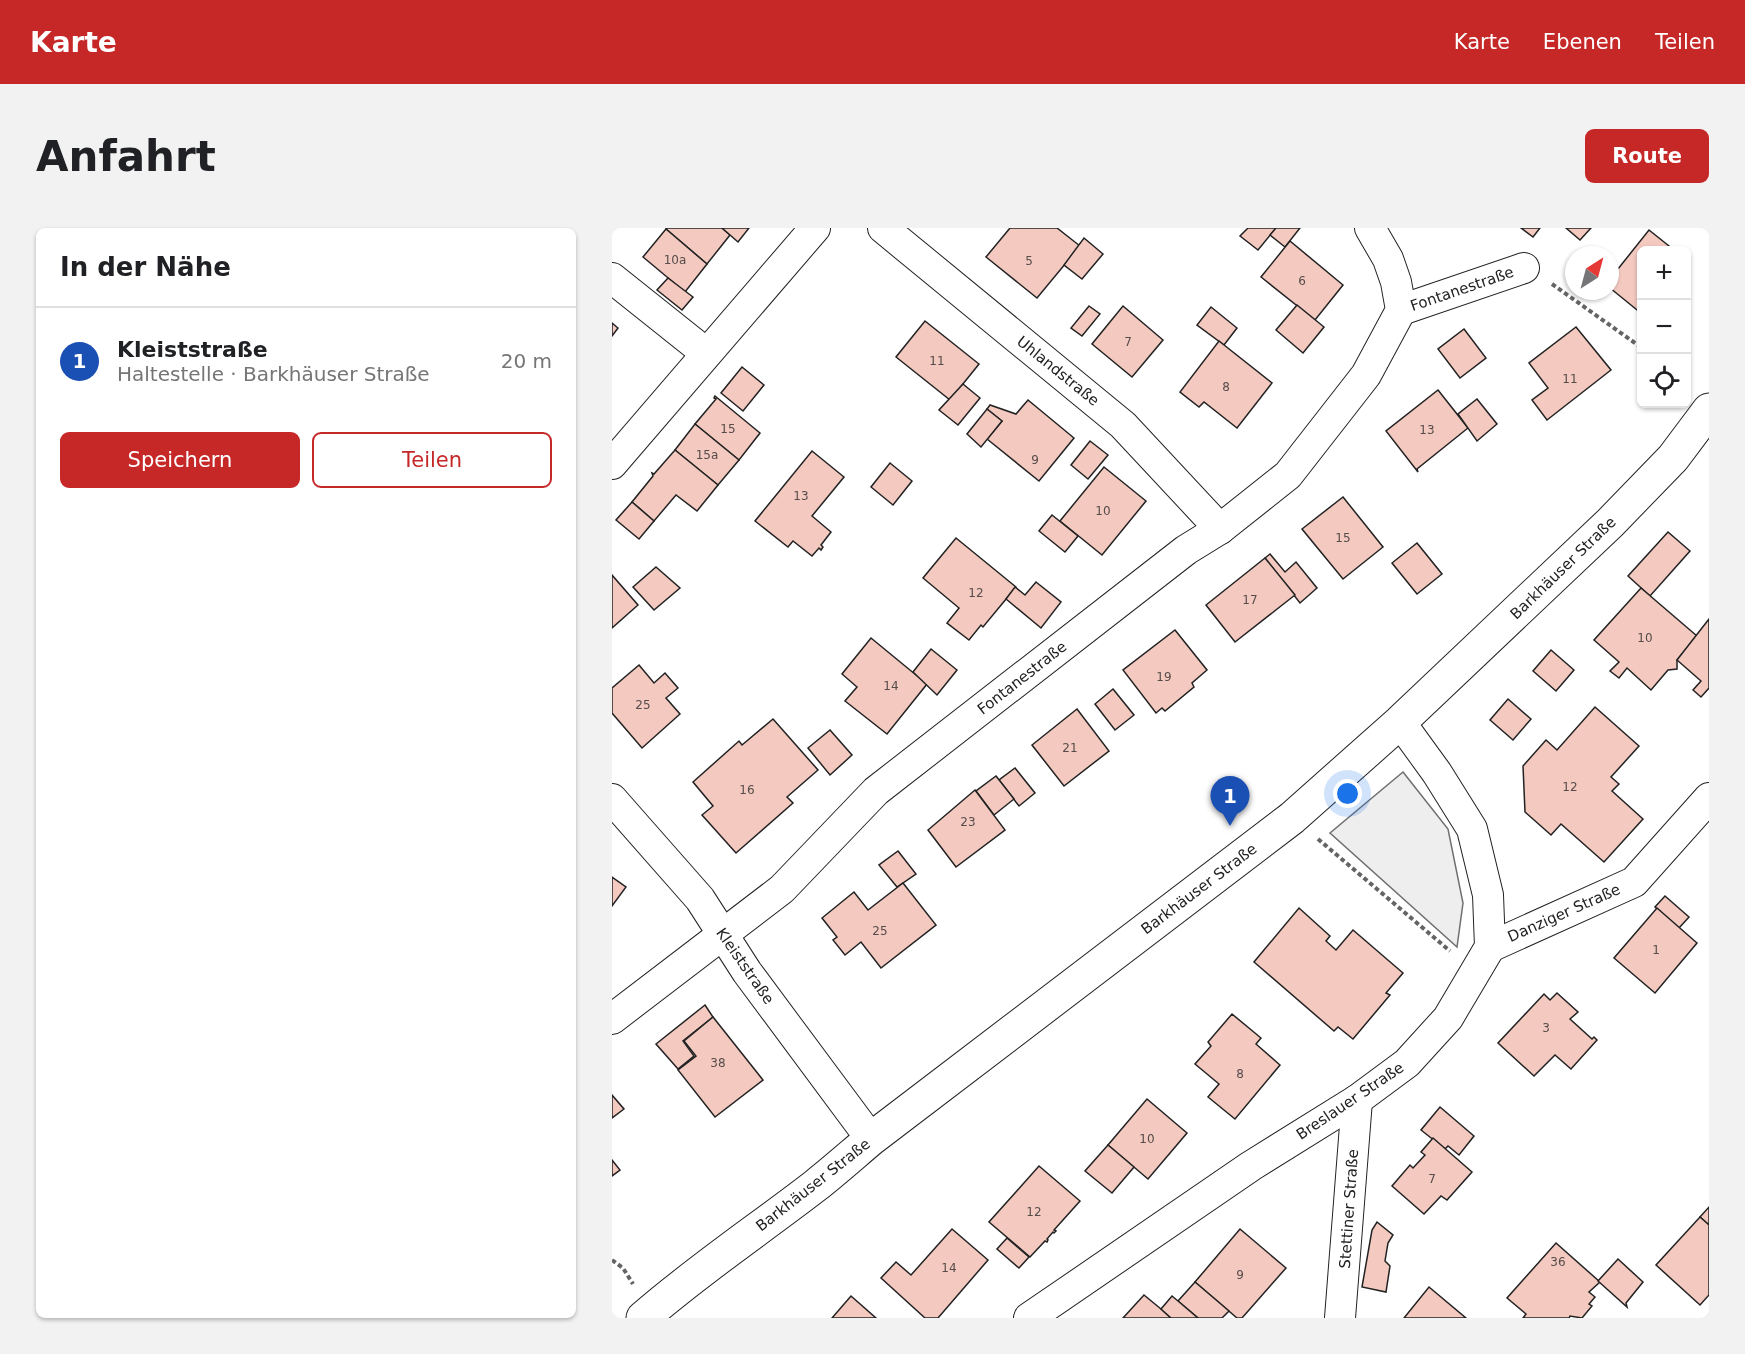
<!DOCTYPE html>
<html lang="de">
<head>
<meta charset="utf-8">
<style>
	:root { --surface:#fff; --page:#f2f2f2; --text:#202124; --muted:#757577; --line:#e0e0e0; --accent:#c62828 }
	body { margin:0; font-family:"DejaVu Sans",sans-serif; background:var(--page); color:var(--text) }
	.controls { position:absolute; right:18px; top:18px; display:grid; overflow:hidden; border-radius:9px; box-shadow:0 2px 4px #0004 }
	.controls button { width:54px; height:54px; display:grid; place-items:center; padding:0; border:0; border-bottom:2px solid var(--line); background:var(--surface); color:var(--text); font:30px sans-serif }
	.compass { position:absolute; left:953px; top:18px; width:54px; height:54px; border-radius:50%; background:var(--surface); box-shadow:0 2px 4px #0004; rotate:36deg }
	.you { position:absolute; left:736px; top:566px; width:21px; height:21px; margin:-15px; border:4px solid #fff; border-radius:50%; background:#1a73e8; box-shadow:0 0 0 9px #1a73e833 }
	.badge { display:grid; place-items:center; width:39px; height:39px; border-radius:50%; background:var(--accent); color:#fff; font-size:20px; font-weight:700 }
	.pin { position:absolute; translate:-50% -50px; filter:drop-shadow(0 2px 3px #0008) }
	.pin::after { content:''; position:absolute; top:32px; width:21px; height:18px; background:inherit; clip-path:polygon(0 0,100% 0,50% 100%) }
	.list { margin:0; padding:0; list-style:none }
	h2 { display:flex; justify-content:space-between; align-items:center; height:78px; margin:0; padding:0 24px; font-size:26px }
	h2 small { font-size:20px; font-weight:400; color:var(--muted) }
	.list li { display:grid; grid-template-columns:39px 1fr auto; gap:18px; align-items:center; box-sizing:border-box; height:108px; padding:0 24px; border-top:2px solid var(--line) }
	.list b { display:block; font-size:22px; white-space:nowrap }
	.list p { margin:0; font-size:20px; white-space:nowrap; color:var(--muted) }
	.list em { font-size:20px; font-style:normal; color:var(--muted) }
	.actions { display:flex; gap:12px; padding:18px 24px }
	.actions a { flex:1; padding:14px 0; border:2px solid var(--accent); border-radius:9px; text-align:center; font-size:21px; color:var(--accent) }
	.actions .main { background:var(--accent); color:#fff }
	.icon { flex:none; width:33px; height:33px; fill:none; stroke:currentColor; stroke-width:2; stroke-linecap:round; stroke-linejoin:round }
	.map { position:relative; flex:none; width:1097px; height:1090px; overflow:hidden; border-radius:9px }
	header { display:flex; align-items:center; gap:36px; box-sizing:border-box; height:84px; padding:0 30px; background:var(--accent); color:#fff }
	header strong { font-size:28px }
	nav { display:flex; gap:33px; margin-inline-start:auto; font-size:21px }
	.intro { display:flex; align-items:center; justify-content:space-between; box-sizing:border-box; height:144px; padding:0 36px }
	h1 { margin:0; font-size:42px }
	.button { padding:15px 27px; border-radius:9px; background:var(--accent); color:#fff; font-size:21px; font-weight:700 }
	main { display:flex; gap:36px; padding:0 36px }
	aside { flex:1; background:var(--surface); border-radius:9px; box-shadow:0 2px 4px #0004 }
	.map>svg:first-child { display:block }
</style>
</head>
<body>
<header>
<strong>Karte</strong>
<nav><a>Karte</a><a>Ebenen</a><a>Teilen</a></nav>
</header>
<div class="intro"><h1>Anfahrt</h1><a class="button">Route</a></div>
<main>
<aside>
<h2>In der Nähe<small></small></h2>
<ul class="list">
<li><span class="badge" style="background:#1a4fb4">1</span><div><b>Kleiststraße</b><p>Haltestelle · Barkhäuser Straße</p></div><em>20 m</em></li>
</ul>
<div class="actions"><a class="main">Speichern</a><a>Teilen</a></div>
</aside>
<div class="map">
<svg width="1097" height="1090" viewBox="0 0 1097 1090">
	<rect width="100%" height="100%" fill="#fff"/>
	<!-- green -->
	<path fill="#eee" stroke="#6f6f6f" stroke-width="1.5" d="M791,544l45,57 15,74 -6,44 -127,-114z"/>
	<!-- building -->
	<g fill="#f3c9c0" stroke="#222" stroke-width="1.5">
		<path d="M55,0h55l8,7 -23,29 -41,-35z"/>
		<path d="M110,0h27l-11,14z"/>
		<path d="M398,0h47l23,18 -43,52 -51,-41z"/>
		<path d="M636,0h28l-18,22 -18,-14z"/>
		<path d="M664,0h24l-15,19 -15,-12z"/>
		<path d="M909,0h19l-7,9z"/>
		<path d="M954,0h25l-11,12z"/>
		<path d="M54,1l41,35 -22,28 -42,-35z"/>
		<path d="M1037,2l25,20h-32v64l-32,-26v-9z"/>
		<path d="M472,10l19,16 -21,25 -18,-14z"/>
		<path d="M678,13l53,44 -28,35 -54,-43z"/>
		<path d="M56,50l25,19 -11,13 -25,-20z"/>
		<path d="M685,77l27,22 -21,26 -27,-23z"/>
		<path d="M477,78l11,8 -18,22 -11,-8z"/>
		<path d="M511,78l40,34 -31,37 -40,-33z"/>
		<path d="M599,79l26,21 -13,17 -27,-20z"/>
		<path d="M313,93l54,43 -29,36 -54,-43z"/>
		<path d="M0,95l6,5 -6,8z"/>
		<path d="M964,99l35,43 -64,50 -15,-20 16,-12 -19,-25z"/>
		<path d="M852,101l22,29 -26,20 -22,-29z"/>
		<path d="M607,113l53,42 -35,45 -33,-26 -5,5 -19,-15z"/>
		<path d="M130,139l22,18 -21,26 -22,-18z"/>
		<path d="M351,156l17,14 -22,27 -19,-15z"/>
		<path d="M826,162l30,38 -51,41 1,3 -32,-41z"/>
		<path d="M103,168l45,37 -21,27 -44,-36 21,-25 -2,-1z"/>
		<path d="M865,171l20,25 -20,17 -19,-27z"/>
		<path d="M416,172l46,38 -35,43 -52,-42 15,-18 -15,-12 3,-4 26,9z"/>
		<path d="M375,181l15,12 -21,26 -14,-13z"/>
		<path d="M83,196l44,36 -21,25 -43,-35z"/>
		<path d="M478,213l18,14 -20,24 -17,-14z"/>
		<path d="M63,222l43,35 -21,26 -21,-16 -22,26 -22,-19 21,-26 -1,-3 2,1z"/>
		<path d="M200,223l32,26 -32,39 19,16 -10,13 2,2 -2,3 -2,-2 -7,8 -19,-15 -5,6 -33,-26z"/>
		<path d="M278,235l22,18 -19,24 -22,-18z"/>
		<path d="M492,239l42,34 -44,54 -42,-34z"/>
		<path d="M731,269l40,50 -40,32 -41,-50z"/>
		<path d="M20,274l22,19 -15,18 -23,-19z"/>
		<path d="M440,287l26,21 -13,16 -26,-21z"/>
		<path d="M1056,304l22,19 -40,45 -22,-20z"/>
		<path d="M344,310l60,49 -33,40 -2,-2 -12,15 -22,-17 12,-15 -36,-30z"/>
		<path d="M805,315l25,31 -25,20 -25,-31z"/>
		<path d="M658,326l15,18 11,-10 21,26 -17,15 -35,-45z"/>
		<path d="M653,330l30,37 -60,47 -29,-37z"/>
		<path d="M44,339l24,21 -26,22 -21,-23z"/>
		<path d="M0,347l26,30 -26,23z"/>
		<path d="M424,354l25,20 -20,26 -35,-29 9,-12 10,8z"/>
		<path d="M1029,360l56,48 -20,24v9l-9,1 -17,20 -24,-22 -8,10 -9,-7 9,-9 -25,-22z"/>
		<path d="M1097,391v69l-8,9 -8,-7 8,-9 -24,-21z"/>
		<path d="M563,402l32,40 -15,13 2,4 -29,24 -3,-3 -6,5 -33,-43z"/>
		<path d="M259,410l56,46 -40,50 -42,-33 12,-14 -15,-13z"/>
		<path d="M319,421l26,21 -20,25 -24,-23z"/>
		<path d="M939,422l23,20 -18,21 -23,-20z"/>
		<path d="M27,437l15,18 11,-10 13,15 -12,10 14,16 -38,34 -30,-35v-25z"/>
		<path d="M501,461l21,26 -19,15 -20,-26z"/>
		<path d="M896,471l23,20 -18,21 -23,-20z"/>
		<path d="M983,479l44,39 -28,31 8,7 -7,7 31,28 -39,43 -43,-38 -10,11 -26,-23 -2,-46 23,-26 11,10z"/>
		<path d="M465,481l32,42 -45,35 -32,-41z"/>
		<path d="M161,491l45,51 -31,27 6,6 -57,50 -34,-38 11,-9 -20,-24 46,-41 3,4z"/>
		<path d="M218,502l22,25 -22,20 -22,-27z"/>
		<path d="M403,540l20,25 -16,13 -20,-26z"/>
		<path d="M384,548l18,23 -20,16 -18,-24z"/>
		<path d="M363,562l30,40 -49,37 -28,-37z"/>
		<path d="M286,623l18,23 -19,13 -18,-22z"/>
		<path d="M0,649l14,10 -14,19z"/>
		<path d="M291,655l33,42 -55,43 -20,-26 -16,13 -12,-15 4,-3 -15,-19 32,-26 14,18z"/>
		<path d="M1053,668l24,21 -10,11 -24,-21z"/>
		<path d="M687,680l31,28 -4,5 10,9 17,-20 50,43 -17,20 4,2 -37,44 -15,-12 -4,4 -80,-69z"/>
		<path d="M1045,680l40,35 -42,50 -41,-35z"/>
		<path d="M945,765l21,19 -8,7 22,20 2,-2 3,3 -26,29 -16,-14 -21,21 -36,-33 46,-49 6,6z"/>
		<path d="M93,777l8,12 -30,24 11,15 -16,13 -22,-25z"/>
		<path d="M620,786l29,24 -5,6 24,21 -45,54 -27,-22 11,-13 -24,-20 16,-18 -3,-4z"/>
		<path d="M101,789l50,63 -48,37 -37,-47 18,-14 -12,-15z"/>
		<path d="M0,867l12,14 -12,9z"/>
		<path d="M535,871l40,34 -39,46 -40,-34z"/>
		<path d="M828,879l34,29 -15,19 -11,-9 -3,3 -24,-19z"/>
		<path d="M821,910l39,34 -25,28 -6,-4 -17,18 -32,-28 18,-21 3,3 12,-13 -4,-3z"/>
		<path d="M496,917l26,22 -22,26 -27,-22z"/>
		<path d="M0,932l8,10 -8,6z"/>
		<path d="M427,938l41,35 -26,29 2,1 -2,2 -1,-1 -6,7 1,1 -1,2 -2,-1 -15,16 -41,-35z"/>
		<path d="M1097,979v18l-9,-8z"/>
		<path d="M1088,989l9,8v70l-9,10 -44,-40z"/>
		<path d="M765,994l16,13 -5,8 -3,18 5,5 -4,26 -24,-5 10,-57z"/>
		<path d="M340,1001l36,31 -50,58h-13l-44,-40 15,-16 15,13z"/>
		<path d="M628,1001l46,39 -44,50h-5l-42,-36z"/>
		<path d="M395,1010l22,19 -10,11 -22,-19z"/>
		<path d="M944,1015l44,39 -11,10 6,5 -6,7 3,2 -10,12 -12,-2 -1,2h-46l3,-4 -19,-16z"/>
		<path d="M1006,1031l25,23 -17,21 1,4 -29,-26z"/>
		<path d="M583,1054l34,29 -7,7h-24l-20,-17z"/>
		<path d="M817,1059l37,31h-62z"/>
		<path d="M532,1067l17,14 10,9h-48z"/>
		<path d="M239,1068l25,22h-44z"/>
		<path d="M560,1068l6,5 20,17h-27l-10,-9z"/>
	</g>
	<g fill="none" stroke-linecap="round" stroke-linejoin="round">
		<defs>
			<g id="minor">
				<path d="M271,0l240,197 97,104"/>
				<path d="M0,50l94,75"/>
				<path d="M789,82l123,-42"/>
				<path d="M0,236l203,-236"/>
				<path d="M0,571l88,100 47,73 124,167"/>
				<path d="M878,719l144,-65 75,-84"/>
				<path d="M0,791l170,-130 94,-98 310,-241 34,-21 68,-54 78,-100 35,-65 -5,-28 -8,-23 -18,-31"/>
				<path d="M417,1090l222,-152 106,-66 50,-37 41,-45 42,-71 -2,-52 -16,-66 -35,-56 -37,-51"/>
				<path d="M728,1090l17,-218"/>
			</g>
			<path id="tertiary" d="M31,1090c55,-48 115,-88 172,-132 19,-15 37,-31 56,-47l421,-321 108,-96 210,-199 63,-65 36,-48"/>
		</defs>
		<!-- minor casing -->
		<use href="#minor" stroke="#222" stroke-width="32"/>
		<!-- tertiary casing -->
		<use href="#tertiary" stroke="#222" stroke-width="35"/>
		<!-- path -->
		<g stroke="#646464" stroke-width="4" stroke-dasharray="4.5 3" stroke-linecap="butt">
			<path d="M940,56l90,64"/>
			<path d="M706,611l132,112"/>
			<path d="M0,1032l11,8 10,16"/>
		</g>
		<!-- minor -->
		<use href="#minor" stroke="#fff" stroke-width="30"/>
		<!-- tertiary -->
		<use href="#tertiary" stroke="#fff" stroke-width="33"/>
	</g>
	<g text-anchor="middle" stroke-width="4.5" stroke-linejoin="round" paint-order="stroke">
		<!-- number labels -->
		<g font-size="12" fill="#564c4a">
			<text x="63" y="36">10a</text>
			<text x="417" y="37">5</text>
			<text x="690" y="57">6</text>
			<text x="516" y="118">7</text>
			<text x="325" y="137">11</text>
			<text x="958" y="155">11</text>
			<text x="614" y="163">8</text>
			<text x="116" y="205">15</text>
			<text x="815" y="206">13</text>
			<text x="95" y="231">15a</text>
			<text x="423" y="236">9</text>
			<text x="189" y="272">13</text>
			<text x="491" y="287">10</text>
			<text x="731" y="314">15</text>
			<text x="364" y="369">12</text>
			<text x="638" y="376">17</text>
			<text x="1033" y="414">10</text>
			<text x="552" y="453">19</text>
			<text x="279" y="462">14</text>
			<text x="31" y="481">25</text>
			<text x="458" y="524">21</text>
			<text x="958" y="563">12</text>
			<text x="135" y="566">16</text>
			<text x="356" y="598">23</text>
			<text x="268" y="707">25</text>
			<text x="1044" y="726">1</text>
			<text x="934" y="804">3</text>
			<text x="106" y="839">38</text>
			<text x="628" y="850">8</text>
			<text x="535" y="915">10</text>
			<text x="820" y="955">7</text>
			<text x="422" y="988">12</text>
			<text x="946" y="1038">36</text>
			<text x="337" y="1044">14</text>
			<text x="628" y="1051">9</text>
		</g>
		<!-- street labels -->
		<g font-size="15" fill="#222" stroke="#fff">
			<text transform="translate(850 61) rotate(-19)" y="5">Fontanestraße</text>
			<text transform="translate(446 143) rotate(39)" y="5">Uhlandstraße</text>
			<text transform="translate(951 340) rotate(-44)" y="5">Barkhäuser Straße</text>
			<text transform="translate(410 450) rotate(-38)" y="5">Fontanestraße</text>
			<text transform="translate(587 661) rotate(-37)" y="5">Barkhäuser Straße</text>
			<text transform="translate(952 685) rotate(-24)" y="5">Danziger Straße</text>
			<text transform="translate(133 738) rotate(55)" y="5">Kleiststraße</text>
			<text transform="translate(738 873) rotate(-34)" y="5">Breslauer Straße</text>
			<text transform="translate(201 957) rotate(-38)" y="5">Barkhäuser Straße</text>
			<text transform="translate(737 981) rotate(-86)" y="5">Stettiner Straße</text>
		</g>
	</g>
</svg>
<div class="controls">
<button>+</button>
<button>−</button>
<button><svg class="icon" aria-label="locate" viewBox="0 0 24 24"><circle cx="12" cy="12" r="6"/><path d="M12 2v4M12 18v4M2 12h4M18 12h4"/></svg></button>
</div>
<svg class="compass" viewBox="-18 -18 36 36"><path d="M0-13l5 13h-10z" fill="#e53935"/><path d="M0 13l5-13h-10z" fill="#757577"/></svg>
<div class="you"></div>
<div class="pin badge" style="left:618px;top:598px;background:#1a4fb4">1</div>
</div>
</main>
</body>
</html>
